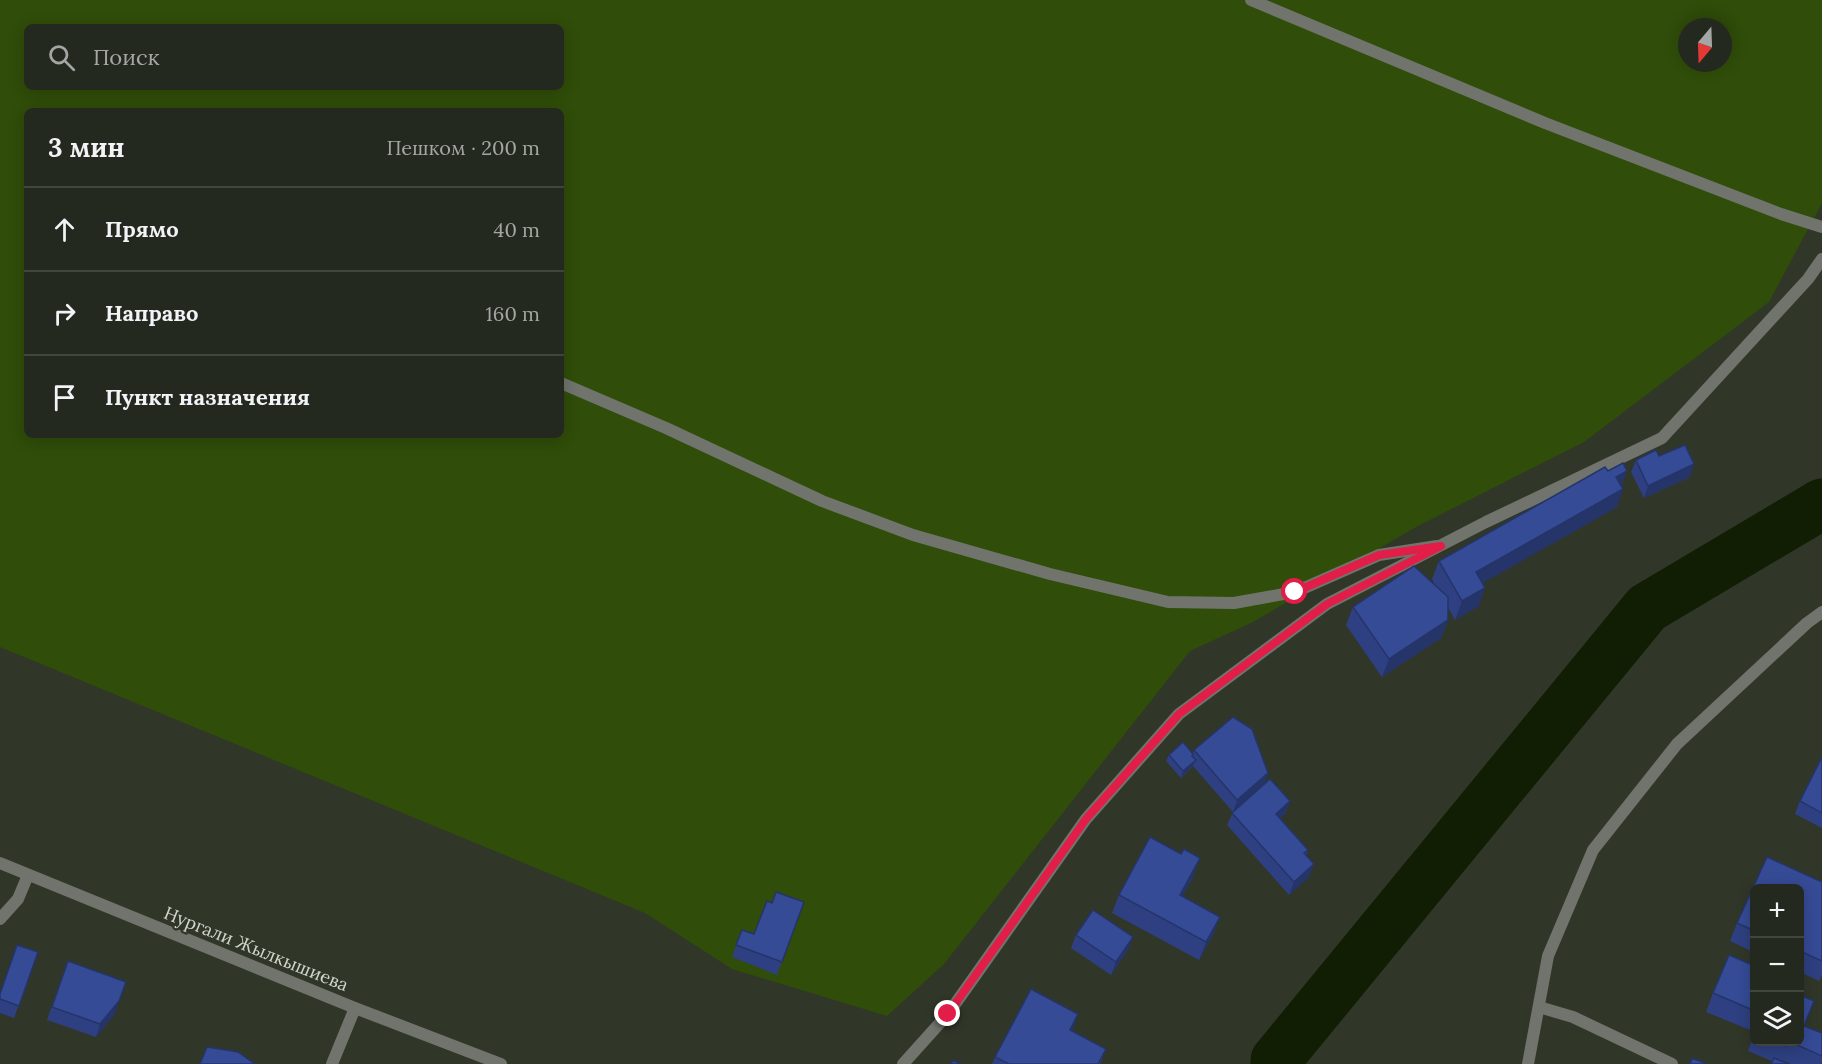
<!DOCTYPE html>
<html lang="ru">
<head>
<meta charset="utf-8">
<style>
	:root { --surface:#24291f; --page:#2c3128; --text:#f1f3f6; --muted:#a3a6a4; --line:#41453d }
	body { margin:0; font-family:Lora,serif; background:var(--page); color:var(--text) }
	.controls { position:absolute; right:18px; bottom:18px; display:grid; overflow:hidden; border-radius:9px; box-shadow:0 3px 15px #0003 }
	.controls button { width:54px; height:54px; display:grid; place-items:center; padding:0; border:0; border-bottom:2px solid var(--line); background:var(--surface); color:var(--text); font:30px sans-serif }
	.compass { position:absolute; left:1678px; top:18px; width:54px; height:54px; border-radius:50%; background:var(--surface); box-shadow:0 3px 15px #0003; rotate:199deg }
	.stop { position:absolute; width:18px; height:18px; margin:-14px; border:4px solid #e11d48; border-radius:50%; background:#fff }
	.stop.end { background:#e11d48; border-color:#fff; box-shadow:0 2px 6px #0008 }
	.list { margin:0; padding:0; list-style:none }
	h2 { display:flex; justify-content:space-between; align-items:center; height:78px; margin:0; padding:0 24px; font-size:26px }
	h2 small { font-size:20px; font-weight:400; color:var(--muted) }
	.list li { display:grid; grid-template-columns:39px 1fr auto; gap:18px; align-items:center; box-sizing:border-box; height:84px; padding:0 24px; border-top:2px solid var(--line) }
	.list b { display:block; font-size:22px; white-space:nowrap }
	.list em { font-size:20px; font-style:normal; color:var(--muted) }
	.icon { flex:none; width:33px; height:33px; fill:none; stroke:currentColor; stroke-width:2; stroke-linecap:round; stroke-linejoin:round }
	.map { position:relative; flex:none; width:1822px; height:1064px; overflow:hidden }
	.search { position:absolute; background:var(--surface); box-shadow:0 3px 15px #0003; left:24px; top:24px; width:540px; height:66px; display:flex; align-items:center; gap:15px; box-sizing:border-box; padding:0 21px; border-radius:9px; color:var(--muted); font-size:22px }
	.panel { position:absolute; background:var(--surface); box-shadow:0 3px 15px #0003; left:24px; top:108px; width:540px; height:330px; border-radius:9px }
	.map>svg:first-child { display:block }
</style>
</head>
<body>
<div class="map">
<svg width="1822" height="1064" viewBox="0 0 1822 1064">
	<rect width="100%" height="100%" fill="#303729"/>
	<!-- green -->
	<path fill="#304d09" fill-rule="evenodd" d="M0,0h1822v203l-53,99 -185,140 -168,85 -163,95 -63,29 -246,313 -57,52 -155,-47 -87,-56 -645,-266zM27,27h534v60h-534zM1687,27h36v36h-36zM27,111h534v324h-534z"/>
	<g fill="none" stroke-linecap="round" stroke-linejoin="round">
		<!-- river -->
		<path stroke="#111e03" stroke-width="51" d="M1276,1064v-4l371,-452 175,-104"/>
		<!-- lane -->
		<g stroke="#70746d" stroke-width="12">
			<path d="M1251,0l294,123 236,91 41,13"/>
			<path d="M561,383l105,45 156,73 91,34 137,39 118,28 66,1 61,-11 84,-37 58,-9"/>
		</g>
		<!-- street -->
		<g stroke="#70746d" stroke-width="12">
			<path d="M0,863l355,145 146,56"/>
			<path d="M0,919l18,-20 10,-24"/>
			<path d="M1539,1007l34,10 99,47"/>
			<path d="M332,1064l23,-56"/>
			<path d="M903,1064l45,-50 138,-195 93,-105 148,-110 159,-82 176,-84 146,-159 14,-20"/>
			<path d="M1528,1064l20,-108 45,-106 84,-106 130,-121 15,-11"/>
		</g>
	</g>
	<!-- wall -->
	<g fill="#2e4081">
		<path d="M1659,456l31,21 -46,21 -13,-26 5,-12z"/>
		<path d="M1608,471h19l-6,15 -4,21 -135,76 -3,23 -24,14 -7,-13v13l-7,18 -59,39 -36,-52 7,-18 83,-20 -4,-8 7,-18z"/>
		<path d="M1194,750l74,23 -4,11 26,17 -5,13 -5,4 28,32 -2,6 3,21 -20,18 -62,-70 6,-13 -40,-46 -12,12 -15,-17 3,-6 24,-1z"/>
		<path d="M1822,757v71l-27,-14 5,-13z"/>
		<path d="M1767,857l55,25v93l-3,6 -19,-9v-84h-45v55l-4,8 -21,-10 7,-18z"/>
		<path d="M1193,877l-11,20 31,38 -14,25 -87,-47 7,-18z"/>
		<path d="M804,902l-27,73 -45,-18 10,-27 12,4 18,-31z"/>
		<path d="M1076,935l52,15 -17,25 -40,-27z"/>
		<path d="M38,952l-24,66 -14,-5v-19z"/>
		<path d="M68,961l47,53 -19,23 -49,-17z"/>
		<path d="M1755,966v66l-49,-20 7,-19z"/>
		<path d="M1805,1026l17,7v28l-1,3h-30l-10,-4v1h-9l-24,-10 7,-18v8h45z"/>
		<path d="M1072,1032l34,17 -6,15h-108l3,-7z"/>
	</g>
	<!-- shaded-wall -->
	<g fill="#253469">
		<path d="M1694,464l-4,13 -46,21 4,-12z"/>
		<path d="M1627,471l-7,18 -4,-12z"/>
		<path d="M1623,489l-6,18 -148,84 7,-19z"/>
		<path d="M1485,588l-6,18 -24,14 7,-19z"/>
		<path d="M1448,620l-7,18 -59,39 7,-18z"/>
		<path d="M1196,760l-3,6 -12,12 2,-7z"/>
		<path d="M1268,773l-5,13 -30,26 4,-12z"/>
		<path d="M1290,801l-5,13 -14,12 5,-12z"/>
		<path d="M1200,858l-7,19 -20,37 7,-19z"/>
		<path d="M1314,864l-5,13 -20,18 5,-13z"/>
		<path d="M1220,917l-7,18 -14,25 7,-18z"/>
		<path d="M1133,937l-5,13 -17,25 5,-13z"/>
		<path d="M119,1001l-4,13 -19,23 4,-13z"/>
		<path d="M1078,1014l-6,19 -2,-3z"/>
	</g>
	<!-- building -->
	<g fill="#354b96" stroke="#253469" stroke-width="1.5">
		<path d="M1685,445l9,19 -46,22 -12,-26 20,-10 3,6z"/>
		<path d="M1623,463l4,8 -11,6 7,12 -147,83 9,16 -23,13 -23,-40 166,-94 3,4z"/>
		<path d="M1414,566l34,31v23l-59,39 -36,-52z"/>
		<path d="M1233,717l19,12 16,44 -31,27 -43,-50z"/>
		<path d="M1183,742l10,12 -1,2 4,4 -13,11 -14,-16z"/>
		<path d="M1822,757v56l-22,-12z"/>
		<path d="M1270,779l20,22 -14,13 32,36 -4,3 10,11 -20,18 -62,-69z"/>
		<path d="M1150,837l31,17 3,-5 16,9 -20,37 40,22 -14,25 -87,-47z"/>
		<path d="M1767,857l55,25v79l-22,-10v-63h-45v43l-18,-8z"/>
		<path d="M776,892l28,10 -22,60 -46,-17 6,-15 12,4 13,-33 5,2z"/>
		<path d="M1093,910l40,27 -17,25 -40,-27z"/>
		<path d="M17,945l21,7 -19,54 -19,-7v-5z"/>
		<path d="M1729,955l26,11v45l-42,-18z"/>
		<path d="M68,961l58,21 -7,19 -19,23 -48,-17z"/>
		<path d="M1031,989l47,25 -8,16 36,19 -8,15h-89l-14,-7z"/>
		<path d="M1800,995l14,6 -10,25 18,7v23l-34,-15h12z"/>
		<path d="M1776,1041h12l-2,5z"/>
		<path d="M207,1047l31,5 17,12h-55z"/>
		<path d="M1692,1058l15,6h-17z"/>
		<path d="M1774,1058l15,6h-18z"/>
		<path d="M953,1060l7,4h-9z"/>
	</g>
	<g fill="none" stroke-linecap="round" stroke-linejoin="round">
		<!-- route -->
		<path stroke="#e11d48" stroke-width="8" d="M948,1014l138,-195 93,-105 148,-110 114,-58 -62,9 -84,37"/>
	</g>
	<g text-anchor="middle" stroke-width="4.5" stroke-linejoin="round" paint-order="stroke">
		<!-- street labels -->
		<g font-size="18" fill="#d1d6cd" stroke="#303729">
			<text transform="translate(256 949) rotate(22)" y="6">Нургали Жылкышиева</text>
		</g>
	</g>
</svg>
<div class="controls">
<button>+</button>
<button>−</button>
<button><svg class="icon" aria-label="layers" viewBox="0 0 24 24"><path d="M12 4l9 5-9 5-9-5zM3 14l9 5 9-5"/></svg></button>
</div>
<svg class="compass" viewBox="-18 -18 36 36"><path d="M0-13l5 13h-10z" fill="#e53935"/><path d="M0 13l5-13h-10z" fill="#a3a6a4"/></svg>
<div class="stop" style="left:1295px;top:592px"></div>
<div class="stop end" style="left:948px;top:1014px"></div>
<div class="search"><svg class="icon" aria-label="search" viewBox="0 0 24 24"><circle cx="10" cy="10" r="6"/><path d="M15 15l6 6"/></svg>Поиск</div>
<section class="panel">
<h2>3 мин<small>Пешком · 200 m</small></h2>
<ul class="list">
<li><svg class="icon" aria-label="ahead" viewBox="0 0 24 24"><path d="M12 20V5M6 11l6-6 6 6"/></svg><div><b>Прямо</b></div><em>40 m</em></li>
<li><svg class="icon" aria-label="right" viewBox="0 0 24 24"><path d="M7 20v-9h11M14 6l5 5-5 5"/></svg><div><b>Направо</b></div><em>160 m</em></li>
<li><svg class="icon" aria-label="arrive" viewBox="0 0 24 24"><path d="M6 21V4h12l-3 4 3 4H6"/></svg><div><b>Пункт назначения</b></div></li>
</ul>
</section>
</div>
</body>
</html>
